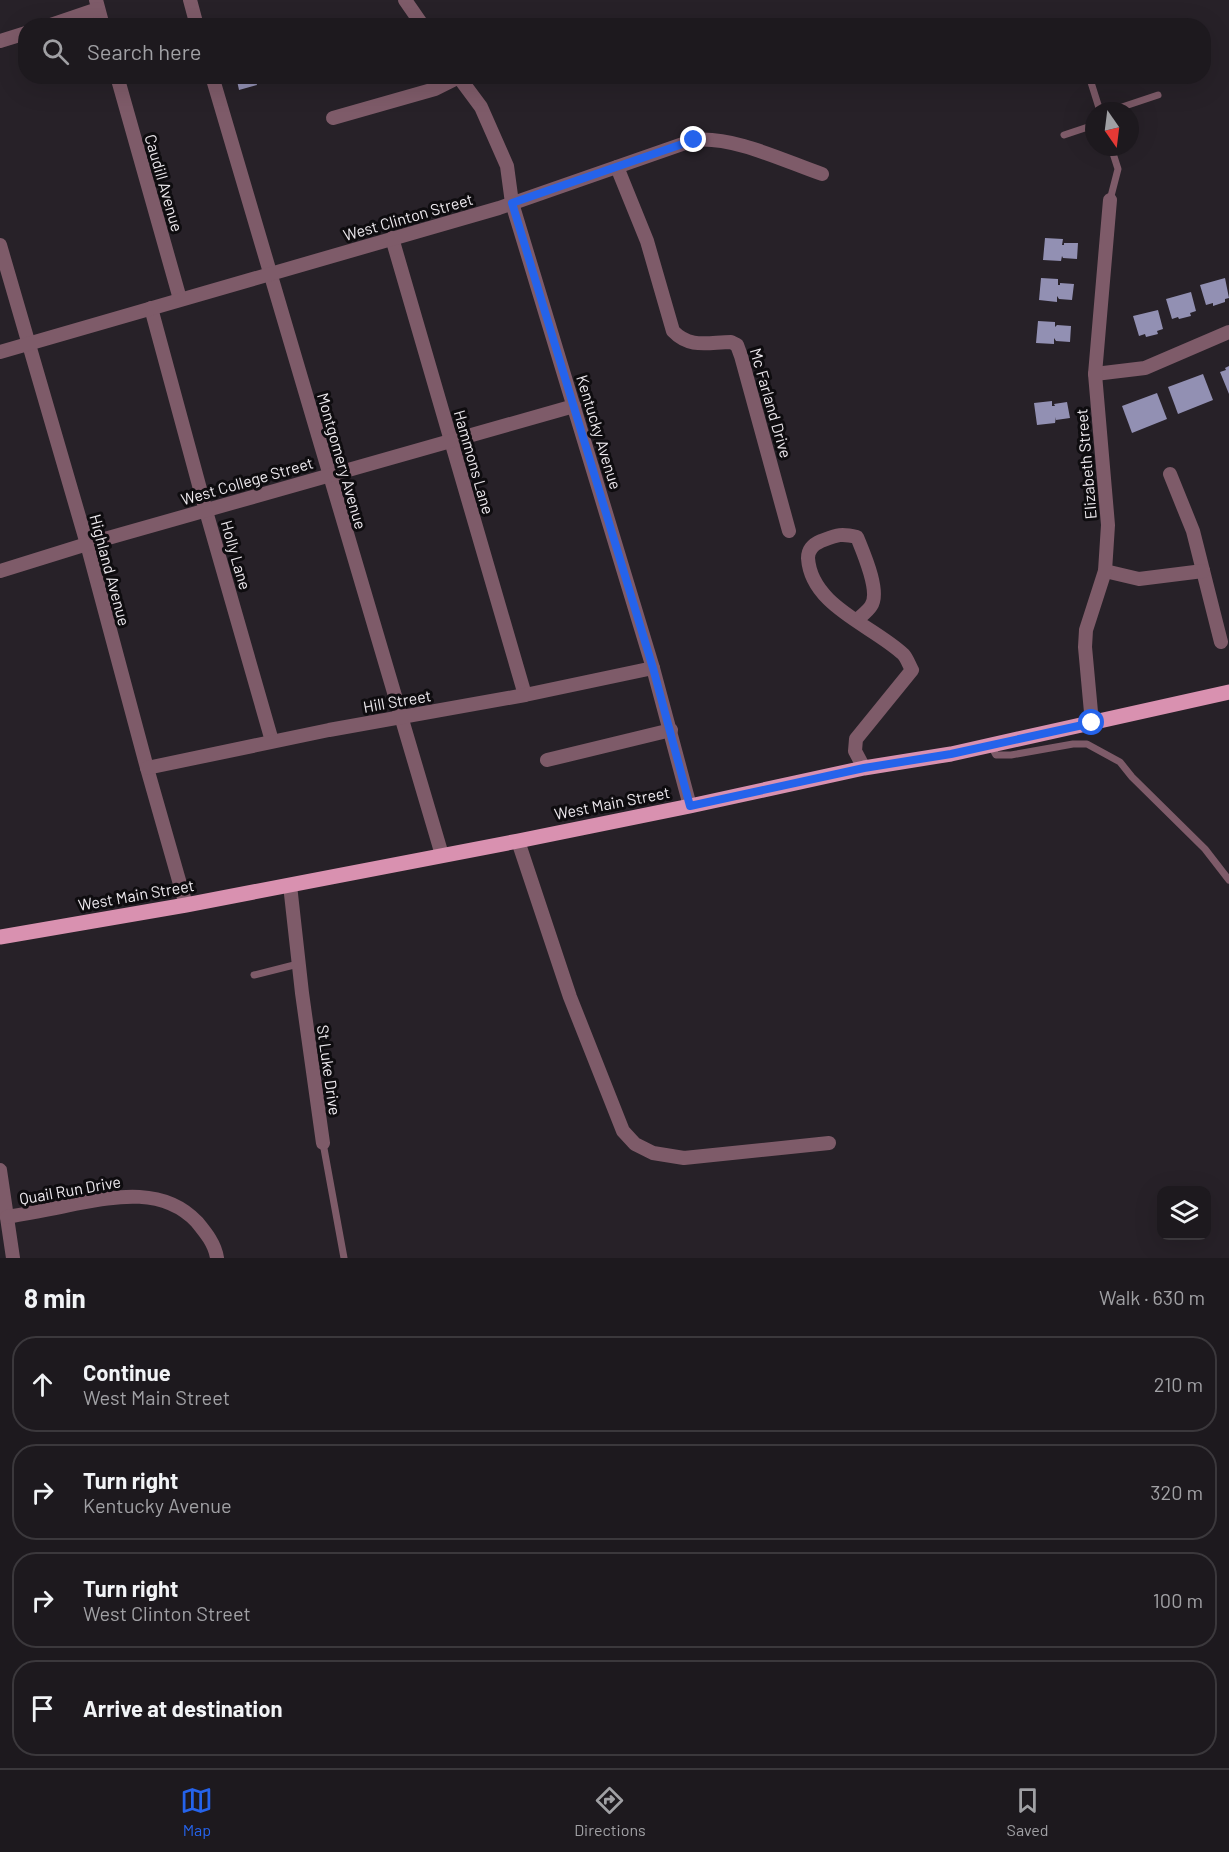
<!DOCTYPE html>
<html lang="en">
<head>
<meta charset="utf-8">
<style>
	:root { --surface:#1d191e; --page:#252227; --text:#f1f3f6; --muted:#a0a0a4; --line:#3b383c; --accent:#2563eb }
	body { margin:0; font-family:Barlow,sans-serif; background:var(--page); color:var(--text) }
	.controls { position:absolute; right:18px; bottom:18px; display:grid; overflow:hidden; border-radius:12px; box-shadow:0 6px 24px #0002 }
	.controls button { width:54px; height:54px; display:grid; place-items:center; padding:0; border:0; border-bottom:2px solid var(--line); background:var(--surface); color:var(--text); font:30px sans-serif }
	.compass { position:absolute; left:1085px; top:102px; width:54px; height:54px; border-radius:50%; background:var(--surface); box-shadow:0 6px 24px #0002; rotate:166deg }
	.stop { position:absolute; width:18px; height:18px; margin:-14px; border:4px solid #2563eb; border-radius:50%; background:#fff }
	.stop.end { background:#2563eb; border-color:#fff; box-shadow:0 2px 6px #0008 }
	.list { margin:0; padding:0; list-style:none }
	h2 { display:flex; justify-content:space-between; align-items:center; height:78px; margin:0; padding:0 24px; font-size:26px }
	h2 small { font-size:20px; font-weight:400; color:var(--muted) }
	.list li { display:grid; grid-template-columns:39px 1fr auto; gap:18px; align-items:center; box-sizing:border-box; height:96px; margin:0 12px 12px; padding:0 12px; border:2px solid var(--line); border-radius:24px }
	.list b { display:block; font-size:22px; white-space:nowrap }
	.list p { margin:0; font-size:20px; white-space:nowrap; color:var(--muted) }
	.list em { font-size:20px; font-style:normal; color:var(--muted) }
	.icon { flex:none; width:33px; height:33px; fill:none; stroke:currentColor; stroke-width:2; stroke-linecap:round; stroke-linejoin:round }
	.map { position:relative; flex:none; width:1229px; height:1258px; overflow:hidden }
	.search { position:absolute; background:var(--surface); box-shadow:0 6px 24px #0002; left:18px; right:18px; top:18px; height:66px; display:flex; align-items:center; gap:15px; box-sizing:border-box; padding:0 21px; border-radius:24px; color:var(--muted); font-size:22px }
	.sheet { height:510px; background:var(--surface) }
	nav { display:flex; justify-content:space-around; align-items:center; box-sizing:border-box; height:84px; border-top:2px solid var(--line); background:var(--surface); font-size:16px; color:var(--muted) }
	nav a { display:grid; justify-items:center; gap:3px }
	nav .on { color:var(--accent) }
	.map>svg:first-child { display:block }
</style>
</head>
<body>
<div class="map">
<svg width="1229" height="1258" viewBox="0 0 1229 1258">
	<rect width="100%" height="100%" fill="#272128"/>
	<!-- building -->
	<g fill="#9290b3">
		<path d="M236,76h18l3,9 -18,5z"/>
		<path d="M1045,238l18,1 -1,6h2v-2h14l-1,16 -14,-1 -1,-2 -1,5 -18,-1z"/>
		<path d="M1041,278l17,1v6h2v-2l14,1 -2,16 -13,-1 -2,-3v6l-18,-2z"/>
		<path d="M1225,278l4,20 -4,1v3l-12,4v-3l-7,2 -6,-20z"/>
		<path d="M1191,292l5,19 -6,2 1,3 -12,3 -1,-2 -6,2 -6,-20z"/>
		<path d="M1158,310l5,19 -6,2 1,3 -12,3 -1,-3 -6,2 -6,-20z"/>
		<path d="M1038,321l17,1v5l2,-2 14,1 -1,16 -14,-1 -2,-3v6l-18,-1z"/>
		<path d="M1229,366v28l-9,-22 6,-2 -1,-2z"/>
		<path d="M1203,374l10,26 -35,14 -10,-27z"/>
		<path d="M1157,393l10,26 -35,14 -10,-27z"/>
		<path d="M1052,401v5h3l-1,-2 13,-2 3,16 -14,2v-3l-1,6 -18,2 -3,-22z"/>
	</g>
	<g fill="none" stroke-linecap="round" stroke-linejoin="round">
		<!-- service -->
		<g stroke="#7e5b69" stroke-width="7">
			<path d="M1089,76l11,35"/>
			<path d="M1110,111l48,-16"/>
			<path d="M1064,135l30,-10"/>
			<path d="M1110,200l8,-31 -7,-22"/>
			<path d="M991,746l5,9h15l62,-11h14l33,18 12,15 73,72 24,31"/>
			<path d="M254,975l44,-11"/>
			<path d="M323,1143l21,115"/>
		</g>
		<!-- minor -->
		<g stroke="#7e5b69" stroke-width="14">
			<path d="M96,0l7,26"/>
			<path d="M190,0l7,26"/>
			<path d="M405,0l18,26"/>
			<path d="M48,26l50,-17"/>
			<path d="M0,41l26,-8"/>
			<path d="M117,76l63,223"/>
			<path d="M212,76l230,779"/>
			<path d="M458,76l23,31 26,59 5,37 141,465 37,138"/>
			<path d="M333,118l102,-29 24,-12"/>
			<path d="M617,167l30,74 26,90c17,18 36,11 58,11l6,3 4,11 48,175"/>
			<path d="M392,238l133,457"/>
			<path d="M0,245l87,299 60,224 39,137"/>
			<path d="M151,308l55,203 66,230"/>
			<path d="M0,352l499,-144 195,-68c40,-4 90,21 128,34"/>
			<path d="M1095,374l50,-6 84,-36"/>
			<path d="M1170,474l23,57 28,111"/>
			<path d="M0,571l87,-27 487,-138"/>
			<path d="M1105,571l34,8 64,-8"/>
			<path d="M857,620c4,-4 11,-9 14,-14 10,-14 -8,-54 -14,-69 -17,-4 -20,-2 -36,4 -7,3 -13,8 -13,17 3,48 64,67 95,96 4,4 6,11 9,16l-56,69 -1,12 9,17"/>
			<path d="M1092,723l-7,-76 1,-17 19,-59 3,-46 -13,-151 15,-174"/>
			<path d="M547,760l124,-30"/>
			<path d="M147,768l182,-38 196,-35 128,-27"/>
			<path d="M518,841l52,156 53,134 12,13 18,9 31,5 145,-15"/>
			<path d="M290,885l12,108 21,150"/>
			<path d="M0,1170l13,88"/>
			<path d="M7,1217c23,-4 46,-8 68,-13 42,-8 89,-17 122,18 9,11 18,22 20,36"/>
		</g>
		<!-- primary -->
		<path stroke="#d991b0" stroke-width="15" d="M0,937l186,-32 332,-64 172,-35 174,-38 87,-14 278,-62"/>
	</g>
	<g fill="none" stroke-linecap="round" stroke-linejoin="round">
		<!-- route -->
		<path stroke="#2563eb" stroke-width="8" d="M694,140l-182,63 141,465 37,138 174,-38 87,-14 141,-31"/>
	</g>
	<g text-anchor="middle" stroke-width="6" stroke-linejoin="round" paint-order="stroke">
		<!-- street labels -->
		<g font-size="16" fill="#eeeaef" stroke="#0e0c0f">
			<text transform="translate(164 183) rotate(74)" y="6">Caudill Avenue</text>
			<text transform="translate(408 217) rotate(-16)" y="6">West Clinton Street</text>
			<text transform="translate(771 403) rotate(74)" y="6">Mc Farland Drive</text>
			<text transform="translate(599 432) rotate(73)" y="6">Kentucky Avenue</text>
			<text transform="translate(342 461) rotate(74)" y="6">Montgomery Avenue</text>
			<text transform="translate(474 462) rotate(74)" y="6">Hammons Lane</text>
			<text transform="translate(1086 464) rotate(-95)" y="6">Elizabeth Street</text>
			<text transform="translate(247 481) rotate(-16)" y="6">West College Street</text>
			<text transform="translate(236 555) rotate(74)" y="6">Holly Lane</text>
			<text transform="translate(110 570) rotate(75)" y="6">Highland Avenue</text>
			<text transform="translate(397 701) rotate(-10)" y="6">Hill Street</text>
			<text transform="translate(612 803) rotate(-11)" y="6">West Main Street</text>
			<text transform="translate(136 895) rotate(-10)" y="6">West Main Street</text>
			<text transform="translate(329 1070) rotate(82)" y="6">St Luke Drive</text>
			<text transform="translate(70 1190) rotate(-10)" y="6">Quail Run Drive</text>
		</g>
	</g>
</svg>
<div class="controls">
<button><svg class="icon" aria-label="layers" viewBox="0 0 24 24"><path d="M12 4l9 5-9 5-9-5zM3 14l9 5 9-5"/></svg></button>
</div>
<svg class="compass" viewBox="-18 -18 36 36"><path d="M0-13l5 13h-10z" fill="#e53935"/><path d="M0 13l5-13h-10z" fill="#a0a0a4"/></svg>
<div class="stop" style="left:1092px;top:723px"></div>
<div class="stop end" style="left:694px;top:140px"></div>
<div class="search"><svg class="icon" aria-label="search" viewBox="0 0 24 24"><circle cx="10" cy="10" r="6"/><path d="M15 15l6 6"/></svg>Search here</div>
</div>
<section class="sheet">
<h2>8 min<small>Walk · 630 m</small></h2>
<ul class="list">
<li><svg class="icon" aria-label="ahead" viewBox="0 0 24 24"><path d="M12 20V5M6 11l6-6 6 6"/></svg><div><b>Continue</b><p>West Main Street</p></div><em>210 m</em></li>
<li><svg class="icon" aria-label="right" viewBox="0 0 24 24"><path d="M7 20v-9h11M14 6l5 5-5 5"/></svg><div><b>Turn right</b><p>Kentucky Avenue</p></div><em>320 m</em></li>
<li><svg class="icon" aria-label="right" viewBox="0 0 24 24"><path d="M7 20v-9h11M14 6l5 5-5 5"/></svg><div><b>Turn right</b><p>West Clinton Street</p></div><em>100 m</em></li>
<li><svg class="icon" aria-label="arrive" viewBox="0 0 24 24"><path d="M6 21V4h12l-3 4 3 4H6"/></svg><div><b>Arrive at destination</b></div></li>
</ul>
</section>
<nav>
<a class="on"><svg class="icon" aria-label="map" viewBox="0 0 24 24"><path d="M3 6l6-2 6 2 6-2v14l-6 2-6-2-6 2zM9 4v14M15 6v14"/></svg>Map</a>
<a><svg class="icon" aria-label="directions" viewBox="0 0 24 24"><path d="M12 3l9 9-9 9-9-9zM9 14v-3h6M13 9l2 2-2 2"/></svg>Directions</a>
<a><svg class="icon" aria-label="saved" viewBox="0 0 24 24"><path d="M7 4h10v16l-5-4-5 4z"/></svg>Saved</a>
</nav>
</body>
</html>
